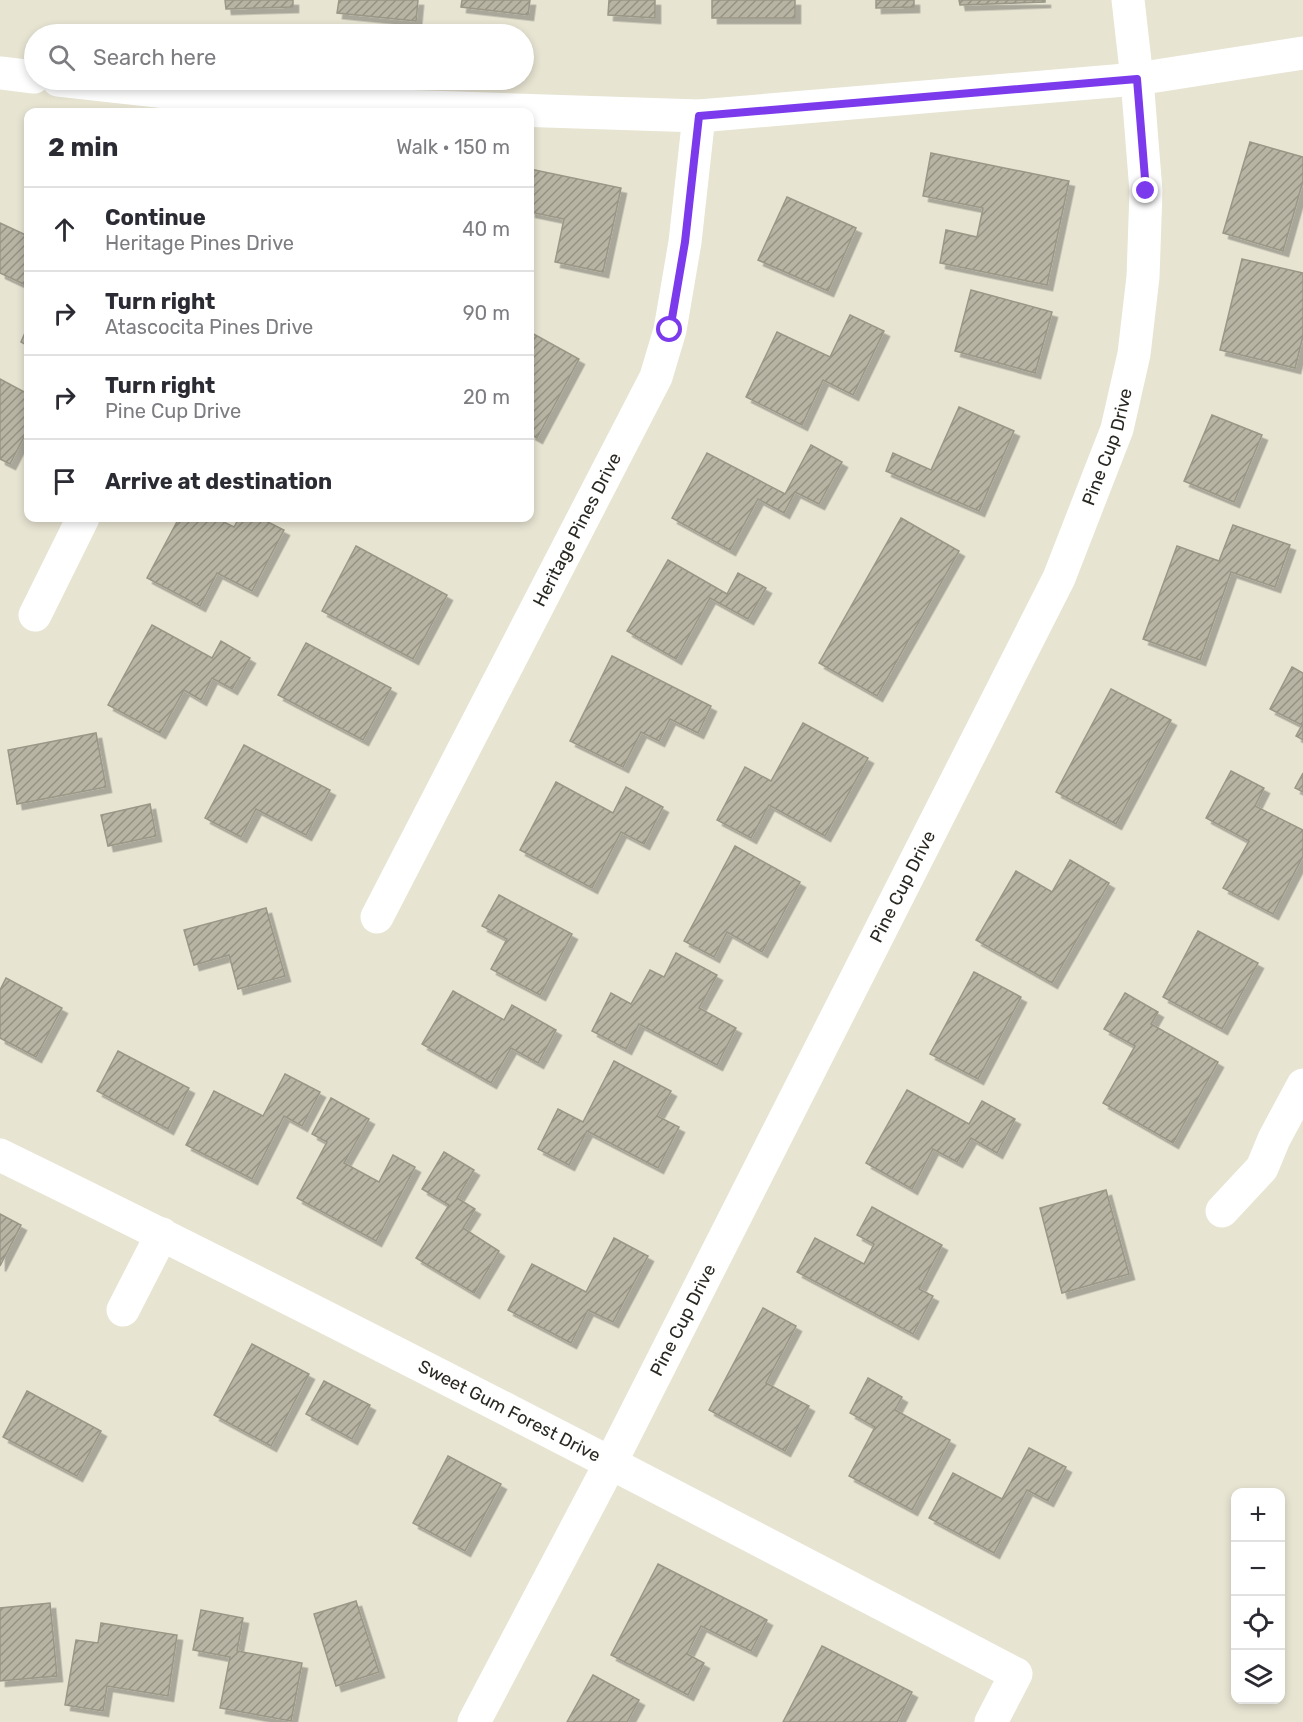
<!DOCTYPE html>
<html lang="en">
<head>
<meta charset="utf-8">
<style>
	:root { --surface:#fff; --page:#f7f7f7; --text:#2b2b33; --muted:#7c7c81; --line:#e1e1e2 }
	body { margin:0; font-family:Rubik,sans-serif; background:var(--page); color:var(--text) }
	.controls { position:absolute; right:18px; bottom:18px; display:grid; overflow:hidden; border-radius:12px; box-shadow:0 3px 9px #0003 }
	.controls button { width:54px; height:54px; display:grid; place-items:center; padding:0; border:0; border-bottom:2px solid var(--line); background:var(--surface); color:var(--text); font:30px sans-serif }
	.stop { position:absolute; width:18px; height:18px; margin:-14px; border:4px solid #7c3aed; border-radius:50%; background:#fff }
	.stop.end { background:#7c3aed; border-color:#fff; box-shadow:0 2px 6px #0008 }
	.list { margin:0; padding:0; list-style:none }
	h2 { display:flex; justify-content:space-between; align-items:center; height:78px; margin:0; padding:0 24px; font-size:26px }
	h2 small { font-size:20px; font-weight:400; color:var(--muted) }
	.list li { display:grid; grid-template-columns:39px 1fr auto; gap:18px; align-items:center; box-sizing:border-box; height:84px; padding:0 24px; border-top:2px solid var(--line) }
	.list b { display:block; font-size:22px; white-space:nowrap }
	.list p { margin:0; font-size:20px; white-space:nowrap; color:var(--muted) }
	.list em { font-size:20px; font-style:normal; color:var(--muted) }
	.icon { flex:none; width:33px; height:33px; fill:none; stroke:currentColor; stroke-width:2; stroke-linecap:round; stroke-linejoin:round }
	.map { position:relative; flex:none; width:1303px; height:1722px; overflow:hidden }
	.search { position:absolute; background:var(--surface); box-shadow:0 3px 9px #0003; left:24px; top:24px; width:510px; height:66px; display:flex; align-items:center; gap:15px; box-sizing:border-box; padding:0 21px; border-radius:33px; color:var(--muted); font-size:22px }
	.panel { position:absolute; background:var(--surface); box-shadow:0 3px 9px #0003; left:24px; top:108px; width:510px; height:414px; border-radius:12px }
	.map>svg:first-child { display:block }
</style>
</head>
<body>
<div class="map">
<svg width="1303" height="1722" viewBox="0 0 1303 1722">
	<defs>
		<pattern id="building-hatch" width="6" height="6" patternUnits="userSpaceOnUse" patternTransform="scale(1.5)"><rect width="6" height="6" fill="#b7b4a3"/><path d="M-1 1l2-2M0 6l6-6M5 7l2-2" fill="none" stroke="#959284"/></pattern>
		<filter id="shadow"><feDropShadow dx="5.5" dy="5.5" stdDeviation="0" flood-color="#0004"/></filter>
	</defs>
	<rect width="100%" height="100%" fill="#e7e4d2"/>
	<!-- building -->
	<g fill="url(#building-hatch)" stroke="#9a9787" stroke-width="1.5" filter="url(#shadow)">
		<path d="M225,0h68v7l-67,2z"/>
		<path d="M339,0h79l-2,21 -79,-8z"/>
		<path d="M462,0h68l-2,15 -67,-8z"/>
		<path d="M609,0h46v18l-47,-3z"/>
		<rect x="712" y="0" width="83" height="18"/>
		<path d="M876,0h38v7l-38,1z"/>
		<path d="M959,0h86v2l-85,3z"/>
		<path d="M1250,142l53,15v24l-20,70 -60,-18z"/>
		<path d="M931,153l138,28 -22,104 -107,-22 6,-33 31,7 6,-29 -60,-12z"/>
		<path d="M530,169l91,19 -18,84 -48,-10 9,-43 -34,-7z"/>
		<path d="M787,197l69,31 -28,63 -70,-31z"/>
		<path d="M0,223l28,13v50l-28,-13z"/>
		<path d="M1242,259l61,14v63l-8,32 -75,-18z"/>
		<path d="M971,290l81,22 -17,61 -80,-22z"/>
		<path d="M850,315l34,16 -31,64 -30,-15 -21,45 -56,-28 31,-65 53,25z"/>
		<path d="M28,326v20l-7,-4z"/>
		<path d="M530,332l49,27 -42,79 -7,-4z"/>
		<path d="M0,379l28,15v35l-18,35 -10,-5z"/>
		<path d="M959,407l55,24 -35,80 -93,-40 7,-18 38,17z"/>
		<path d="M1212,415l50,20 -28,67 -50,-21z"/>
		<path d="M811,445l31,17 -23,42 -24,-12 -11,21 -26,-14 -28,51 -58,-32 35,-65 78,41z"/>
		<path d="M179,518h37l18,9 5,-9h21l24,12 -32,61 -35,-18 -17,33 -53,-28z"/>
		<path d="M901,518l58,33 -82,145 -58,-33z"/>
		<path d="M1233,525l57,20 -15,42 -44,-15 -31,88 -57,-21 34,-93 42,15z"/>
		<path d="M356,546l91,49 -34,64 -91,-48z"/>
		<path d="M668,560l59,34 11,-21 28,15 -18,31 -38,-21 -34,61 -49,-28z"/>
		<path d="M152,625l60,33 9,-17 29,17 -18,31 -20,-11 -11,22 -17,-10 -24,43 -52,-28z"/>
		<path d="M306,643l85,45 -28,52 -85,-45z"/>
		<path d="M612,656l99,50 -13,27 -28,-14 -11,22 -18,-9 -18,35 -53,-26z"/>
		<path d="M1292,667l11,6v67l-7,-4 6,-11 -32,-16z"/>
		<path d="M1111,689l60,31 -55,104 -60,-32z"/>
		<path d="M803,723l65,35 -43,78 -56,-31 -18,33 -34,-18 28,-53 26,14z"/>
		<path d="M96,733l10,54 -89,17 -9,-54z"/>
		<path d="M244,745l86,45 -24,45 -50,-26 -15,28 -36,-19z"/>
		<path d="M1231,771l33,17 -9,18 48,24v26l-30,58 -50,-26 26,-47 -43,-23z"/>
		<path d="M1303,773v19l-8,-4z"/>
		<path d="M556,782l57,31 13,-26 37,20 -19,37 -23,-12 -29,56 -72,-38z"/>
		<path d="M150,804l6,32 -48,10 -7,-31z"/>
		<path d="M735,846l65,36 -38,70 -35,-20 -13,25 -30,-16z"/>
		<path d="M1070,860l39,23 -57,100 -76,-43 40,-69 36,21z"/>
		<path d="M499,895l73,39 -32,61 -49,-26 16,-30 -25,-13z"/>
		<path d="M266,908l19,68 -47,13 -9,-34 -35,10 -10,-35z"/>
		<path d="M1198,931l60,32 -36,66 -59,-32z"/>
		<path d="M676,953l41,22 -18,33 37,20 -19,37 -78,-41 -13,25 -34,-18 19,-38 20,11 19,-34 14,7z"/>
		<path d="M974,972l47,25 -43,82 -48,-25z"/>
		<path d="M6,978l56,30 -26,49 -36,-19v-48z"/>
		<path d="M453,991l51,29 8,-15 44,25 -18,33 -27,-15 -20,35 -69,-39z"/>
		<path d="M1125,993l33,19 -7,12 67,38 -45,81 -70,-40 32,-57 -31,-17z"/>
		<path d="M118,1051l71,37 -21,41 -71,-38z"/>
		<path d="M614,1061l57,30 -14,25 22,11 -21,41 -71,-37 -18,34 -31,-16 20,-40 25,13z"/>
		<path d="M285,1074l35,18 -18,34 -18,-10 -32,63 -66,-34 28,-54 49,25z"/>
		<path d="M907,1090l62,34 13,-23 33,18 -18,34 -26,-15 -14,24 -24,-13 -21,40 -46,-26z"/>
		<path d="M331,1098l38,21 -25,44 35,19 14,-27 22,12 -39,74 -79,-43 30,-56 -15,-8z"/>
		<path d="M444,1152l30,18 -17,28 18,11 -12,19 36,23 -25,42 -58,-35 33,-53 -27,-16z"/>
		<path d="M1106,1190l23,84 -67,19 -22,-85z"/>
		<path d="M872,1207l70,38 -23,44 14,7 -20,38 -116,-62 18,-34 49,26 10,-20 -17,-9z"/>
		<path d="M0,1214l21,11 -21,41z"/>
		<path d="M614,1238l34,18 -35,66 -25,-12 -17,33 -63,-33 24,-46 54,28z"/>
		<path d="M763,1308l33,18 -30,57 43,23 -24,45 -76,-41z"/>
		<path d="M252,1344l57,30 -38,72 -57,-31z"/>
		<path d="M868,1378l34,19 -7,13 55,30 -38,70 -63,-34 26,-49 -25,-14z"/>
		<path d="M324,1381l46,24 -18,34 -46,-25z"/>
		<path d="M27,1391l74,40 -24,45 -74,-39z"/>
		<path d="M1029,1448l37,19 -18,34 -21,-11 -33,63 -65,-35 24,-45 49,26z"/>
		<path d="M448,1456l53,28 -36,67 -52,-28z"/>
		<path d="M658,1564l109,56 -16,31 -50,-25 -14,28 17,9 -16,32 -77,-40z"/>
		<path d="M356,1601l23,71 -43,14 -22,-72z"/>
		<path d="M50,1603l7,73 -57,5v-73z"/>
		<path d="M201,1610l42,8 -6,33 65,12 -11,58 -71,-13 10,-51 -37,-7z"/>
		<path d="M101,1623l76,12 -9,61 -61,-10 -4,25 -38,-6 11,-65 22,3z"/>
		<path d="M822,1646l90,46 -15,30h-114z"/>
		<path d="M593,1675l46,25 -12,22h-60z"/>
	</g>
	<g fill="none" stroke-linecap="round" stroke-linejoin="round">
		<!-- minor -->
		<g stroke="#fff" stroke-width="33">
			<path d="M0,73l34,4"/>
			<path d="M58,80l190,21 451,15 438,-37 166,-26"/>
			<path d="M35,615l48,-97"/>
			<path id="s1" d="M377,917l279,-540 14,-47 15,-88 14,-126"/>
			<path id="s2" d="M0,1155c342,167 679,343 1016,519l-25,48"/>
			<path d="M1222,1211l40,-43 12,-29 29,-54"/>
			<path d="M123,1310l39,-76"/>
			<path id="s3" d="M474,1722l137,-260 448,-884 58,-149 17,-75 9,-77 3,-86 -9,-112 -9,-79"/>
		</g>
	</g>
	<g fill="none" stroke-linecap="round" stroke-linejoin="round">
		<!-- route -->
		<path stroke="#7c3aed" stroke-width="8" d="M670,330l15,-88 14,-126 438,-37 9,112"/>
	</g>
	<g text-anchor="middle" stroke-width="6" stroke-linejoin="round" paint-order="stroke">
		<!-- street labels -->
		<g font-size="18" fill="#2a2822" stroke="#f4f1df">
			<text dy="6" stroke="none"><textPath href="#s3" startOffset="1425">Pine Cup Drive</textPath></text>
			<text dy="6" stroke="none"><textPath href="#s1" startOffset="436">Heritage Pines Drive</textPath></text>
			<text dy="6" stroke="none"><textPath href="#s3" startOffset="939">Pine Cup Drive</textPath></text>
			<text dy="6" stroke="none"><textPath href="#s3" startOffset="453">Pine Cup Drive</textPath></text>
			<text dy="6" stroke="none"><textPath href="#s2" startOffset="570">Sweet Gum Forest Drive</textPath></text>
		</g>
	</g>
</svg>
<div class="controls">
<button>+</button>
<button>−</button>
<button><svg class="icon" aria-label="locate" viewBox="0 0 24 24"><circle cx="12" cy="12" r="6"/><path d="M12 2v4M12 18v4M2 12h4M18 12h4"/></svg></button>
<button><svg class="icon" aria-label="layers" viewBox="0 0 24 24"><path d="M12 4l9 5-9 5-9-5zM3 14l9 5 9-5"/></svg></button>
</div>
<div class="stop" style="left:670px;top:330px"></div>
<div class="stop end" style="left:1146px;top:191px"></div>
<div class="search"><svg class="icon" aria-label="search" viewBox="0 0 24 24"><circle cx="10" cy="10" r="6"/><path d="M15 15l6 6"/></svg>Search here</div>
<section class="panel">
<h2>2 min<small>Walk · 150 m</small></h2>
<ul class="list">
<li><svg class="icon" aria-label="ahead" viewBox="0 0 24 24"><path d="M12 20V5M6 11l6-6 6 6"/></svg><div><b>Continue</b><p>Heritage Pines Drive</p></div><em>40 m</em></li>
<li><svg class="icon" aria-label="right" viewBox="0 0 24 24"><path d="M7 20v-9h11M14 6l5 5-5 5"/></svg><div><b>Turn right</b><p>Atascocita Pines Drive</p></div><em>90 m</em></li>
<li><svg class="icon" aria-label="right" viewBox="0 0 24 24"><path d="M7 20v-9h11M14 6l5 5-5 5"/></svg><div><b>Turn right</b><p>Pine Cup Drive</p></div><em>20 m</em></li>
<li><svg class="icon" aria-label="arrive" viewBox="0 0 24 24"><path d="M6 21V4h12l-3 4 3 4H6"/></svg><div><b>Arrive at destination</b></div></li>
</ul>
</section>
</div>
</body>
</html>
